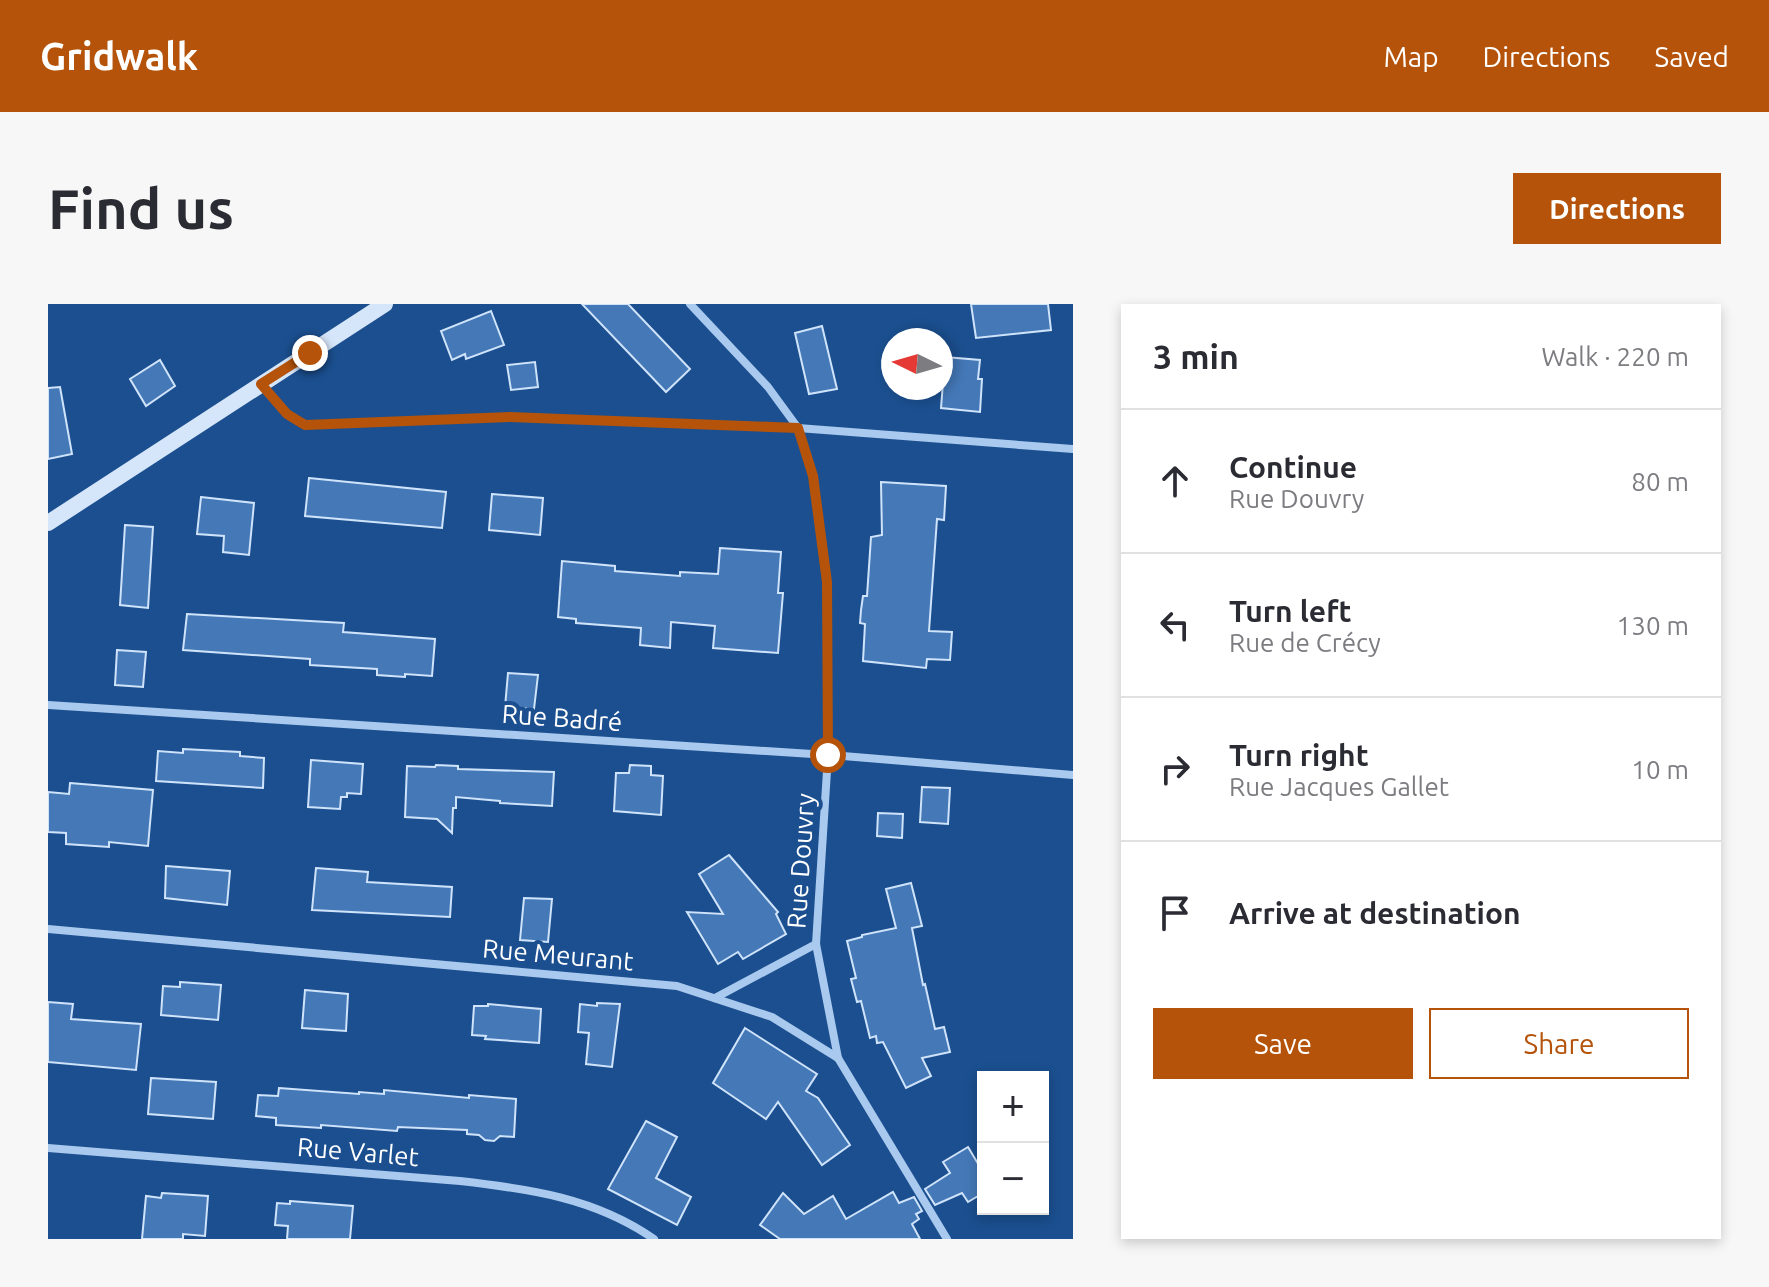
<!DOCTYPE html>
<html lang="en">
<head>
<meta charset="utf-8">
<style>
	:root { --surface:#fff; --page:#f7f7f7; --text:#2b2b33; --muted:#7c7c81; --line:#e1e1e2; --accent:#b45309 }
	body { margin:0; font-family:Ubuntu,sans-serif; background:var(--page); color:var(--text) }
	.controls { position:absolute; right:24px; bottom:24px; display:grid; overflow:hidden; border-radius:0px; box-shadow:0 4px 12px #0003 }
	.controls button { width:72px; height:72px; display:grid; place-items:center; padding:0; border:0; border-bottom:2px solid var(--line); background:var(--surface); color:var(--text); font:40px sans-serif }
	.compass { position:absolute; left:833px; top:24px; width:72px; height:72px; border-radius:50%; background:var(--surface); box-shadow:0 4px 12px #0003; rotate:275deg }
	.stop { position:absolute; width:24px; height:24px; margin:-18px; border:6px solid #b45309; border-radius:50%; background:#fff }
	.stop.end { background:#b45309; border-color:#fff; box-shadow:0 2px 8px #0008 }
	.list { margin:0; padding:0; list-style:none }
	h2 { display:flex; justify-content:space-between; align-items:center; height:104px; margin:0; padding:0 32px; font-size:34px }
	h2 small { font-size:26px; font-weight:400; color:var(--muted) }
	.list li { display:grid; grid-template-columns:52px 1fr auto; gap:24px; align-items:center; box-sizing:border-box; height:144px; padding:0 32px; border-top:2px solid var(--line) }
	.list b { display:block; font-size:30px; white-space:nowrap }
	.list p { margin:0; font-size:26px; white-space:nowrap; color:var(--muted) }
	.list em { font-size:26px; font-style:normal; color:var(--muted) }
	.actions { display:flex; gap:16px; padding:24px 32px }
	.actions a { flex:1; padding:18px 0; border:2px solid var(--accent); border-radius:0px; text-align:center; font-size:28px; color:var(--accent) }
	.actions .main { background:var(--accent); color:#fff }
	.icon { flex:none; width:44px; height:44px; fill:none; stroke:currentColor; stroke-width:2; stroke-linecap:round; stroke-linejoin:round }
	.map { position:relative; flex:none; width:1025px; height:935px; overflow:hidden; border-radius:0px }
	header { display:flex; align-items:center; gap:48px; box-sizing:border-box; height:112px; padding:0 40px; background:var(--accent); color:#fff }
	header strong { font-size:38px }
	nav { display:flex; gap:44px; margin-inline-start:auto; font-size:28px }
	.intro { display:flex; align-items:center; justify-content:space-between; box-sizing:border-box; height:192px; padding:0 48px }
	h1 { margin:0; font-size:56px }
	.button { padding:20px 36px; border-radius:0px; background:var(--accent); color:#fff; font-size:28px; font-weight:700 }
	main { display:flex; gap:48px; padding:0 48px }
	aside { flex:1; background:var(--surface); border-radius:0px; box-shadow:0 4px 12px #0003 }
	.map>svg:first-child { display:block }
</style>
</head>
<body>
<header>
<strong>Gridwalk</strong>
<nav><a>Map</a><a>Directions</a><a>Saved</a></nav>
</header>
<div class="intro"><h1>Find us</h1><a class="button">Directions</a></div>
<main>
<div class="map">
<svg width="1025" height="935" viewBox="0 0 1025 935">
	<rect width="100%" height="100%" fill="#1b4f8f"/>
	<!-- building -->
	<g fill="#4478b7" stroke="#cfe3fa" stroke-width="2">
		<path d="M534,0h46l62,65 -24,23z"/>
		<path d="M923,0h77l3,26 -75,8z"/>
		<path d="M443,7l13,34 -38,14 -1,-5 -13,6 -11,-29z"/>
		<path d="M774,22l15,63 -28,5 -14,-61z"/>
		<path d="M897,53l35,3 -2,19h4l-2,33 -39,-4z"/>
		<path d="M112,56l15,26 -29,20 -16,-27z"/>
		<path d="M487,58l3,25 -27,3 -4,-25z"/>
		<path d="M12,83l12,67 -24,5v-71z"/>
		<path d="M261,174l137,14 -4,36 -137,-12z"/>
		<path d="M833,178l65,4 -2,34 -7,-1 -8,112 23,1 -2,28 -23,-1 -1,9 -63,-7 2,-37 -5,-1 1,-13 2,-14h4l4,-59 11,-2z"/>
		<path d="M444,190l51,4 -3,37 -51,-5z"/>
		<path d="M153,193l53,6 -5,52 -26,-3 1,-16 -27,-2z"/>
		<path d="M77,221l28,2 -5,81 -28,-3z"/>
		<path d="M672,244l61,4 -3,41h5l-5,60 -65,-5 2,-22 -44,-4 -1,26 -30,-3 1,-17 -65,-5v-4l-18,-2 4,-56 53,5v5l65,5v-4l38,2z"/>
		<path d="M139,310l157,9 -1,9 92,7 -3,37 -27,-2v3l-28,-2v-6l-67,-4v-6l-127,-9z"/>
		<path d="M69,346l29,2 -3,35 -28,-2z"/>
		<path d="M460,369l30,2 -4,34 -29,-2z"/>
		<path d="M135,445l57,3v4l24,2 -1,30 -107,-7 2,-30 25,2z"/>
		<path d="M263,456l52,4 -2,30 -14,-1v4h-6l-1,12 -32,-2z"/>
		<path d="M388,461l22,1v3l96,3 -2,34 -52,-3v-2l-44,-4v11h-3l-1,25 -15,-14 -32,-2 2,-51 28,1z"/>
		<path d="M582,461l21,1v9l12,1 -2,39 -47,-4 2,-38h13z"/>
		<path d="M22,479l83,7 -5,56 -39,-4v5l-43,-3v-11l-18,-1v-40l21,2z"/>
		<path d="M874,483l28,1 -2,36 -28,-2z"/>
		<path d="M830,509l25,1 -1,24 -25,-2z"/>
		<path d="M681,551l49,57 -2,2 10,20 -43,25 -5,-7 -20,12 -31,-52 36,2 -24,-40z"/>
		<path d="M118,562l64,5 -3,34 -62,-7z"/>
		<path d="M268,564l52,4 -1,10 85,5 -2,30 -138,-7z"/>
		<path d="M863,579l11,43 -10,2 11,57 2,-1 10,45 9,-2 6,25 -28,6 9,18 -25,12 -23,-46 -6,1 -1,-7 -6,2 -9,-37 -4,1 -6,-23 5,-1 -9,-37 15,-4v-2l34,-7 -10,-39z"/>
		<path d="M476,594l28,1 -4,43 -28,-2z"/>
		<path d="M132,678l41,3 -3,35 -57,-5 2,-29 17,1z"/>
		<path d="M257,686l43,4 -2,37 -44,-3z"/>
		<path d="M0,698l25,2 -2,15 70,5 -5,46 -88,-8z"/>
		<path d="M549,699l23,1 -8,63 -26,-3 3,-31 -11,-1 2,-28 17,2z"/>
		<path d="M440,700l53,5 -2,34 -54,-4 1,-3 -14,-1 2,-29h14z"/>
		<path d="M697,724l72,46 -11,17 12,7 32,47 -28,20 -44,-63 -12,17 -53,-36z"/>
		<path d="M103,774l65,4 -3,37 -65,-5z"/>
		<path d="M231,784l80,6v-2l25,2v-4l85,8v-3l47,4 -2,38 -14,-1 -6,5 -9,-1 -6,-5 -12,-1v-4l-69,-3 -1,4 -76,-6v3l-45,-3v-7l-20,-2 2,-21 20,1z"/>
		<path d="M598,817l31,16 -21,41 35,19 -14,28 -69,-36z"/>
		<path d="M920,843l15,25v21l-15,9 -6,-9 -27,12 -10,-16 25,-16 -7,-11z"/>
		<path d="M845,888l6,11 15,-6 8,14 -6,3 3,5 -7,5 8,15h-140l-20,-14 23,-32 21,21 29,-18 13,23z"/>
		<path d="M114,889l46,3 -3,40 -22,-2v5h-41l4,-43 15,2z"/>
		<path d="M242,897l63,5 -3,33h-63l1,-13 -13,-1 2,-22 13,1z"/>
	</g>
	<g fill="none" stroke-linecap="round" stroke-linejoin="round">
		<!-- street -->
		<g stroke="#a9c9ee" stroke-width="8">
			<path d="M642,0l78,83 30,41 15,48 14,106 1,173 -12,189 22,114"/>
			<path d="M213,81l26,29 18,11 205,-8 288,11 275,21"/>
			<path d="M0,401l795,51 230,19"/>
			<path d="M0,625l629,57 95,31 66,41 109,181"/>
			<path d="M667,694l101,-54"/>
			<path d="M0,844l412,33c70,8 135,17 194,58"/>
		</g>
		<!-- secondary -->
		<path stroke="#d6e6fa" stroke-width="16" d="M0,219l337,-219"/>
	</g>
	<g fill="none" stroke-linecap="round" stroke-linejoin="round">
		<!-- route -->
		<path stroke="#b45309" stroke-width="10" d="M262,49l-49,31 26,30 18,11 205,-8 288,11 15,48 14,106 1,173"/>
	</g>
	<g text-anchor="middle" stroke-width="8" stroke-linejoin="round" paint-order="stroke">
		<!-- street labels -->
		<g font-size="26" fill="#fff" stroke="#1b4f8f">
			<text transform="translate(514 414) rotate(4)" y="9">Rue Badré</text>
			<text transform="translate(753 557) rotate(-86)" y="9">Rue Douvry</text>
			<text transform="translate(510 651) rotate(5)" y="9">Rue Meurant</text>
			<text transform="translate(310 848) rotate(5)" y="9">Rue Varlet</text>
		</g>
	</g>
</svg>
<div class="controls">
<button>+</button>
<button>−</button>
</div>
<svg class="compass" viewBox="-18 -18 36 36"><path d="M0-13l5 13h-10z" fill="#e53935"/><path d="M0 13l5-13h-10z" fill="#7c7c81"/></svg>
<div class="stop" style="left:780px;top:451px"></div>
<div class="stop end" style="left:262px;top:49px"></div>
</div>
<aside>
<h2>3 min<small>Walk · 220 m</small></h2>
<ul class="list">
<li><svg class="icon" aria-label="ahead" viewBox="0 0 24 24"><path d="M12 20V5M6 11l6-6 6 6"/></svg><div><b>Continue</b><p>Rue Douvry</p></div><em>80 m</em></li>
<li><svg class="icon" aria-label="left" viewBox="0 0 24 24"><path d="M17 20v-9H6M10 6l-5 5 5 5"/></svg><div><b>Turn left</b><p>Rue de Crécy</p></div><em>130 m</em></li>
<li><svg class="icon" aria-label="right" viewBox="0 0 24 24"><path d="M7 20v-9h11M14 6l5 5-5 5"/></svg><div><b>Turn right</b><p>Rue Jacques Gallet</p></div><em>10 m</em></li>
<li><svg class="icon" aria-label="arrive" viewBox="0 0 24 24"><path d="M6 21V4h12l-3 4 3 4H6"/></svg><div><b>Arrive at destination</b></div></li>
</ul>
<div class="actions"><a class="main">Save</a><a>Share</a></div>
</aside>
</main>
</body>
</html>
